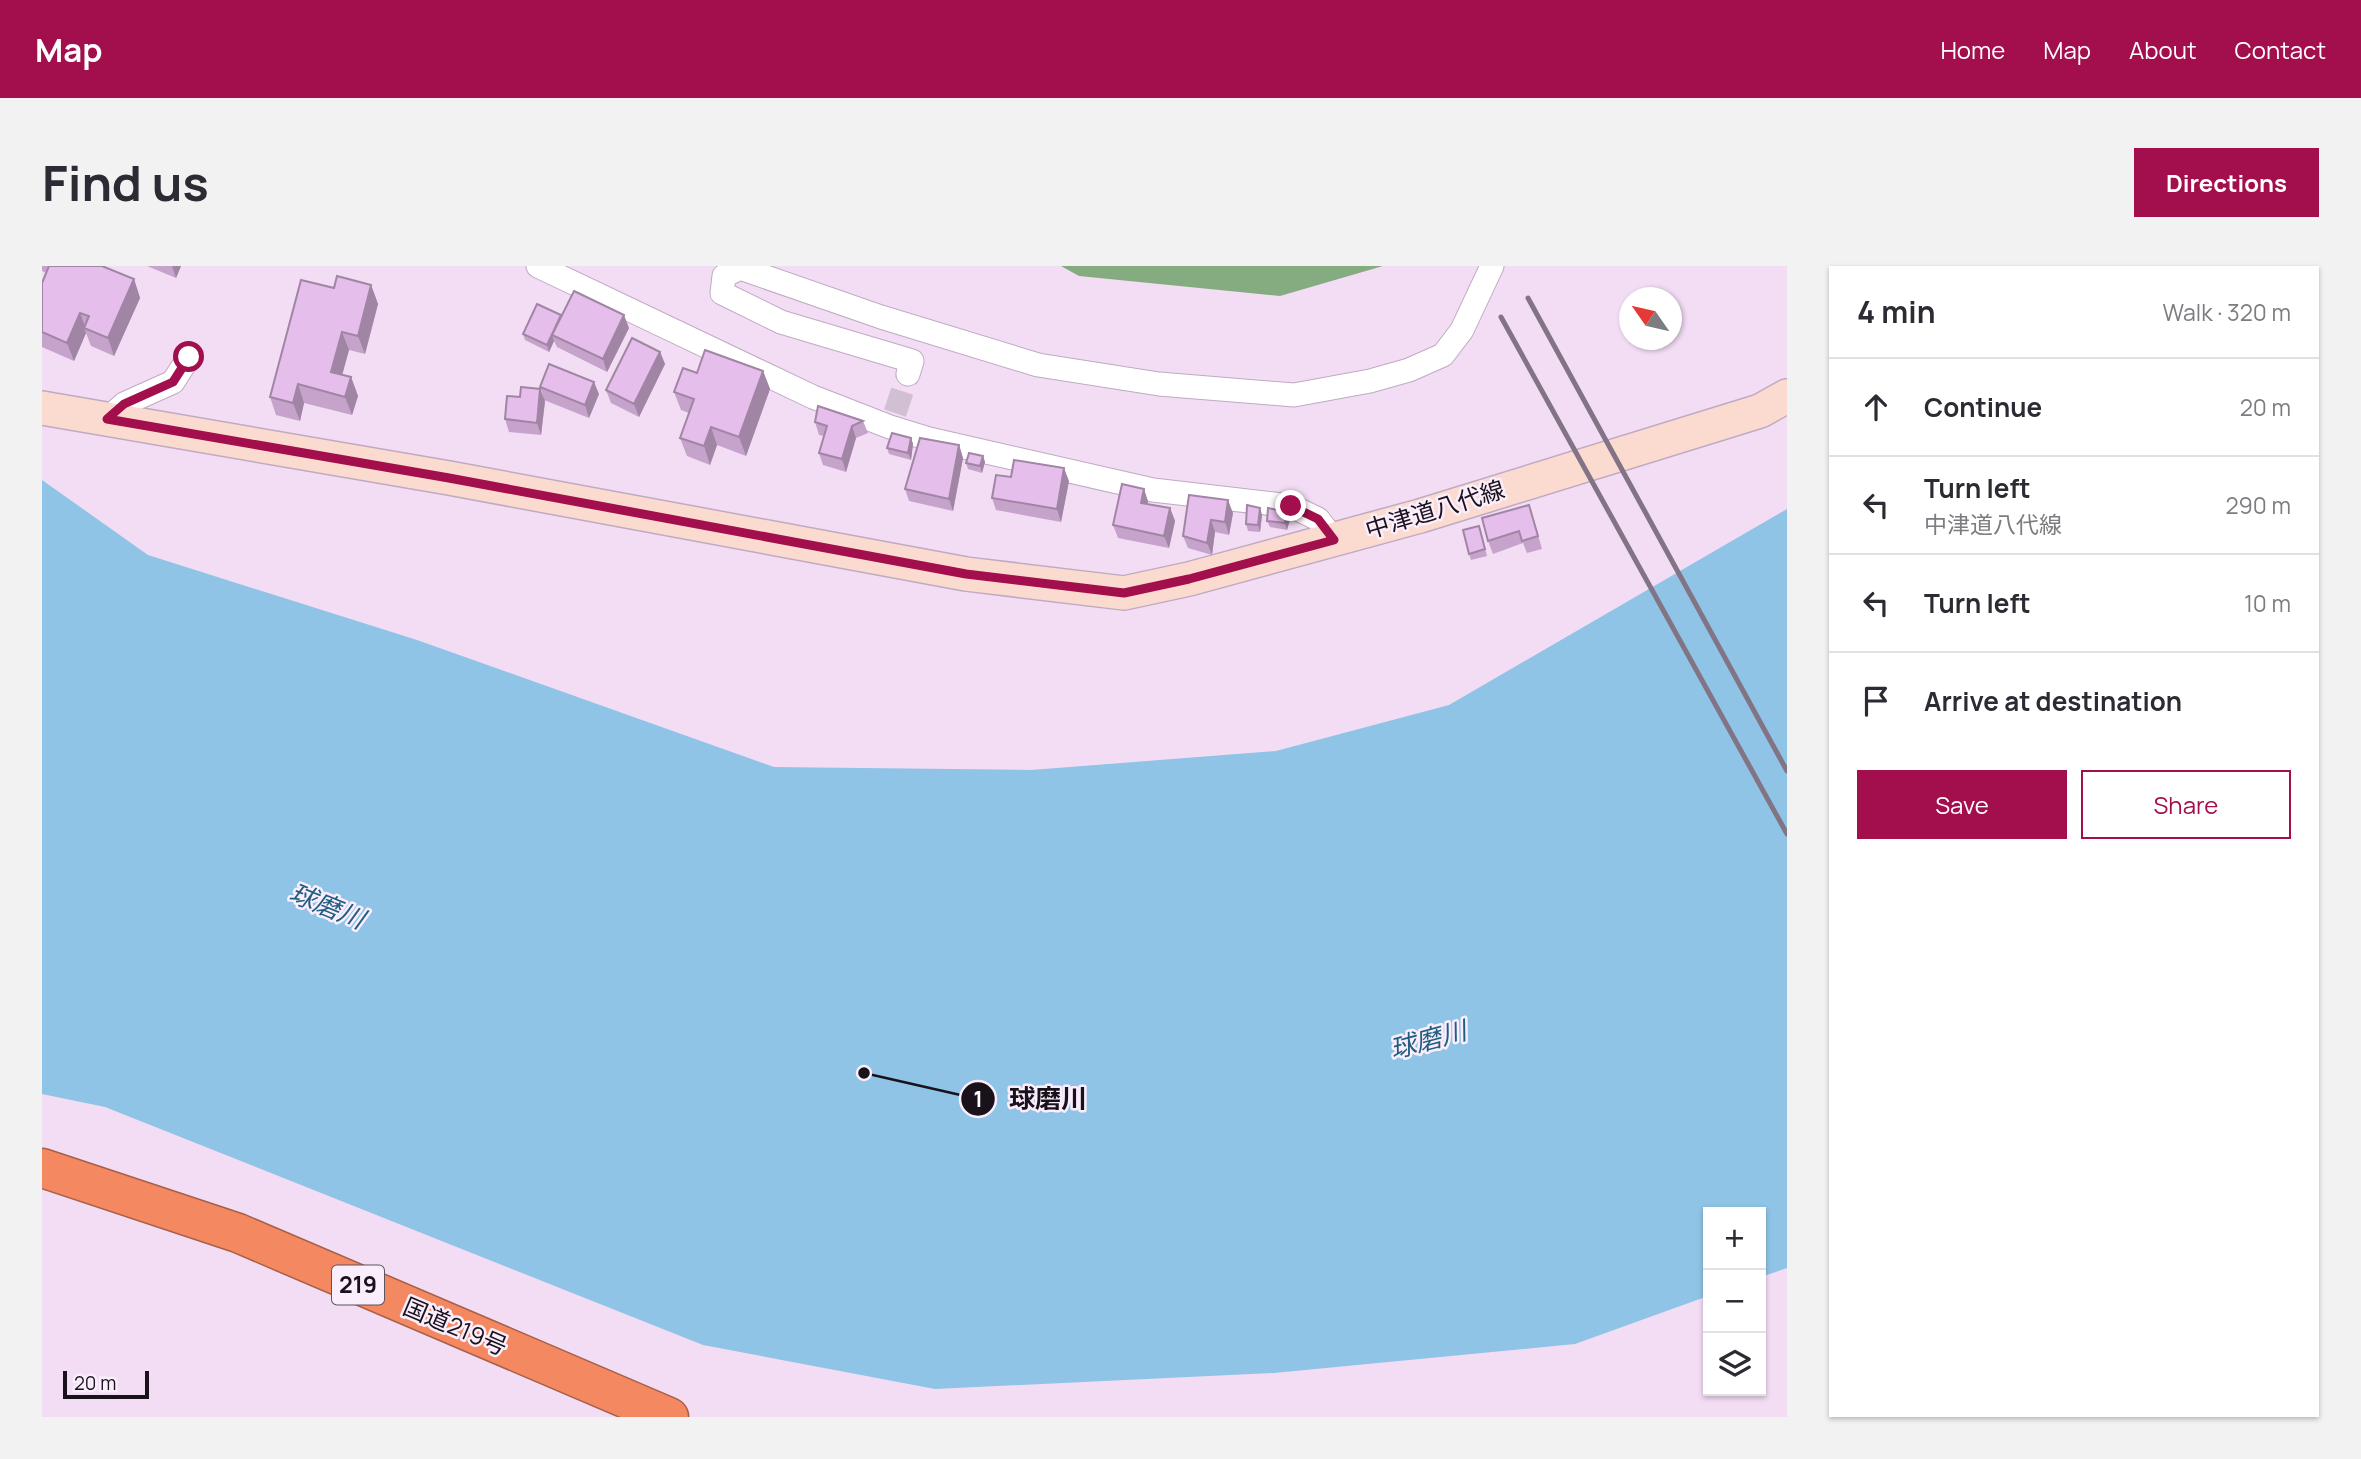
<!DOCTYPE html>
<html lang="en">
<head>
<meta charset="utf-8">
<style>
	:root { --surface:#fff; --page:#f2f2f3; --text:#2b2b33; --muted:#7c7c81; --line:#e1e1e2; --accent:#a30e4c }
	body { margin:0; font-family:Manrope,"Noto Sans JP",sans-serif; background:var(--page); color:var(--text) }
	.controls { position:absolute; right:21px; bottom:21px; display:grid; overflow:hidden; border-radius:0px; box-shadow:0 2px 5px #0004 }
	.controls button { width:63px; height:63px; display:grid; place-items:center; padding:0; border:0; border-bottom:2px solid var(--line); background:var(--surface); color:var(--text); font:35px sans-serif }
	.compass { position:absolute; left:1577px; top:21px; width:63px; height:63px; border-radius:50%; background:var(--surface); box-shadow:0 2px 5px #0004; rotate:304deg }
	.scale { position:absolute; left:21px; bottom:18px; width:86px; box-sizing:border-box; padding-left:7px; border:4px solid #19121a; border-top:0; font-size:19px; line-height:24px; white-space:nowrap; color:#19121a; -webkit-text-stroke:5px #faedfc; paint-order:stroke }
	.stop { position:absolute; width:21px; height:21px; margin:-16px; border:5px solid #a30e4c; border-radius:50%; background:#fff }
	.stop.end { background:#a30e4c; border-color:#fff; box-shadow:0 2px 7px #0008 }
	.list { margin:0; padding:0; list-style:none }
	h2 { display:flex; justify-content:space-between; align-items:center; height:91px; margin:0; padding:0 28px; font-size:30px }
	h2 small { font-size:23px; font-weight:400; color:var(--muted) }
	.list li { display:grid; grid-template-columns:46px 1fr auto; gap:21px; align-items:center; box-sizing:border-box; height:98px; padding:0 28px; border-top:2px solid var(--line) }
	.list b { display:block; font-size:26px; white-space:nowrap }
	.list p { margin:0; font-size:23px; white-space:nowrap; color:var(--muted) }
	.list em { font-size:23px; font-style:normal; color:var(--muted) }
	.actions { display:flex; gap:14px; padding:21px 28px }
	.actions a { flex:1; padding:16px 0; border:2px solid var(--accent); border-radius:0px; text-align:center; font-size:24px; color:var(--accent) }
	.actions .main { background:var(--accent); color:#fff }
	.icon { flex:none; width:38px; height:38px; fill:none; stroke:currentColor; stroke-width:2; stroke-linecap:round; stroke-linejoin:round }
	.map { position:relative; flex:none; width:1745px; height:1151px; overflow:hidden; border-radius:0px }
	header { display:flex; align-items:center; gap:42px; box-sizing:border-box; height:98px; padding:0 35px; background:var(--accent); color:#fff }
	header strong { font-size:33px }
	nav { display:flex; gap:38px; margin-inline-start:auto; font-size:24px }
	.intro { display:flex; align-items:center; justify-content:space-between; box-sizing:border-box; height:168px; padding:0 42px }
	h1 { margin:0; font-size:49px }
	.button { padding:18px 32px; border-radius:0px; background:var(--accent); color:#fff; font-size:24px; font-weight:700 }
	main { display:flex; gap:42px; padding:0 42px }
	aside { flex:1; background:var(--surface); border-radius:0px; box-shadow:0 2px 5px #0004 }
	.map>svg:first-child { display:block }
</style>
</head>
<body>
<header>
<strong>Map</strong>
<nav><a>Home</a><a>Map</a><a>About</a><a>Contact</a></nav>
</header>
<div class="intro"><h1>Find us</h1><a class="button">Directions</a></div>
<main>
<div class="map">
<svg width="1745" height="1151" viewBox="0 0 1745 1151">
	<rect width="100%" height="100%" fill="#f2ddf5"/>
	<!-- forest -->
	<path fill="#85ab81" d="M1019,0h322l-103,30 -201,-20z"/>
	<!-- water -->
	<path fill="#8fc4e6" d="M0,214l106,75 269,85 357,127 257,3 245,-19 173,-46 338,-196v759l-26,9v-65h-53v84l-133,48 -301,29 -339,16 -232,-44 -598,-238 -63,-13z"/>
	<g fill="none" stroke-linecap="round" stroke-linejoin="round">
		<!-- street-tunnel -->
		<path stroke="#d1bfd4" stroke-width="23" stroke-dasharray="23 11" stroke-linecap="butt" d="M853,147l13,-39"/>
		<defs>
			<g id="street">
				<path d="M496,0l275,131 77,30 39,12 224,51 138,16 27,13 16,21"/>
				<path d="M866,108l4,-13 -131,-39 -59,-29 2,-17 16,-8 141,49 157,48 121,19 135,11 76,-14 39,-11 34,-15 19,-25 30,-64"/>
				<path d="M65,153l17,-15 49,-22 16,-25"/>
			</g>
			<path id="secondary" d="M0,142l407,70 517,96 158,19 65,-14 231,-63 340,-105 27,-15"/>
			<path id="highway" d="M0,902l196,65 431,184"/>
		</defs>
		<!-- street casing -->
		<use href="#street" stroke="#bfaac2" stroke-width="25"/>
		<!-- secondary casing -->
		<use href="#secondary" stroke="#bfaac2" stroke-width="36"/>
		<!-- highway casing -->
		<use href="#highway" stroke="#a75f48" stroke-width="41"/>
		<!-- street -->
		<use href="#street" stroke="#fff" stroke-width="23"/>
		<!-- secondary -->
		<use href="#secondary" stroke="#fbdbd0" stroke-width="33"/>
		<!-- highway -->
		<use href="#highway" stroke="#f38861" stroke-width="38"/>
		<!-- rail -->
		<g stroke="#827484" stroke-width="5">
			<path d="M1486,32l259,473"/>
			<path d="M1459,51l286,517"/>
		</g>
	</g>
	<!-- wall -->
	<g fill="#c6a3ca">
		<path d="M0,0h60l32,13 6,19 -26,58 -23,-10 -5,-13 -12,28 -32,-14v-64l4,-10 -4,-2z"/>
		<path d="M105,0h34l-5,12z"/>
		<path d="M329,19l7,19 -13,50 -16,-4 -7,25 9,2 7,19 -6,19 -48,-12 -4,18 -24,-6 -6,-18 64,-109z"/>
		<path d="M519,49l68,13 -22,44 -50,-25 -3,-6 -5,11 -24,-12 -2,-6z"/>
		<path d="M618,86l5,12 -26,53 -28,-14 -5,-13z"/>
		<path d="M721,105l7,18 -24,67 -29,-11 -7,20 -23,-9 -7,-18 9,-25 -8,-3 -7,-18z"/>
		<path d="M498,121l59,7 -10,24 -45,-18z"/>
		<path d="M478,131l25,4 -4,34 -32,-3 -4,-13z"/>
		<path d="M821,155l5,12 -12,5 -10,34 -23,-7 -4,-12 5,-17 -5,-1 -4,-13z"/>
		<path d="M869,172l2,6 -2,16 -22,-6 -2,-6z"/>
		<path d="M917,179l4,13 -10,53 -44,-10 -4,-12z"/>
		<path d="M941,190l2,6 -3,11 -14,-4 -2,-6z"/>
		<path d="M969,211l58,4 -8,41 -65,-12 -4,-12z"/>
		<path d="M1147,229l44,18 -4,22 -14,-3 -3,23 -24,-7 -5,-12z"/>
		<path d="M1106,235v3l22,4 5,13 -6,27 -51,-10 -5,-13z"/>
		<path d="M1218,242l2,7 -2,17 -12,-1 -2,-7z"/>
		<path d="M1245,246l3,7 -3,11 -17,-3 -3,-6z"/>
		<path d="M1491,251l9,32 -15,4 -4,-10 -30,11 -5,-13z"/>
		<path d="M1437,260l8,30 -16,4 -2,-6z"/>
	</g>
	<!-- shaded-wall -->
	<g fill="#a185a4">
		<path d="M130,0h9l-5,12z"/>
		<path d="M92,13l6,19 -26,58 -6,-18z"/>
		<path d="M329,19l7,19 -13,50 -7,-18z"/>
		<path d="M38,47l6,16 -2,-1 2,5 -12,28 -7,-18z"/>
		<path d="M582,49l5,13 -22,44 -4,-13z"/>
		<path d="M300,66l7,18 -11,40 -7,-18z"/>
		<path d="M510,69l2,6 -5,11 -2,-7z"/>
		<path d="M618,86l5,12 -26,53 -5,-13z"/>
		<path d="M721,105l7,18 -24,67 -7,-19z"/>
		<path d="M309,111l7,19 -6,19 -7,-18z"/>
		<path d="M552,116l5,12 -10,24 -4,-13z"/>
		<path d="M256,118l6,19 -4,18 -7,-18z"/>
		<path d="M498,123l5,12 -4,34 -4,-12z"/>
		<path d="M810,160l4,12 -10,34 -4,-13z"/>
		<path d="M669,161l6,18 -7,20 -6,-19z"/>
		<path d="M869,172l2,6 -2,16 -3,-7z"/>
		<path d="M917,179l4,13 -10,53 -4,-12z"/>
		<path d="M941,190l2,6 -3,11 -2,-7z"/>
		<path d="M1022,202l5,13 -8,41 -4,-13z"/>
		<path d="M1102,223l4,12 -2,14 -5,-12z"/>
		<path d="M1186,234l5,13 -4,22 -4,-13z"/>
		<path d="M1128,242l5,13 -6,27 -5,-12z"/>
		<path d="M1218,242l2,7 -2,17 -2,-7z"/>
		<path d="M1245,246l3,7 -3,11 -2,-7z"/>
		<path d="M1169,254l4,12 -3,23 -5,-12z"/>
	</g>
	<!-- building -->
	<g fill="#e6beeb" stroke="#a185a4" stroke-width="2">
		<path d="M7,0h53l32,13 -26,59 -24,-10 5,-12 -9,-3 -13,30 -25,-11v-49z"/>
		<path d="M295,10l34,9 -13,51 -16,-4 -11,40 20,5 -6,20 -47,-13 -5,19 -23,-6 31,-117 33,8z"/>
		<path d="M532,25l50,24 -21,44 -51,-24z"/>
		<path d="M495,38l24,11 -14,30 -24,-11z"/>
		<path d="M590,72l28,14 -26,52 -28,-14z"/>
		<path d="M663,84l58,21 -24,66 -28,-10 -7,19 -24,-8 14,-39 -20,-7 9,-24 14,5z"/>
		<path d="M507,98l45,18 -9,23 -45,-18z"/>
		<path d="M479,121l19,2 -3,34 -32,-4 2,-23 13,1z"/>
		<path d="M776,140l45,15 -11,5 -10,33 -23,-6 8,-27 -12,-4z"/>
		<path d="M850,167l19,5 -3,15 -21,-5z"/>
		<path d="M878,172l39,7 -10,54 -44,-10z"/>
		<path d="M927,187l14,3 -3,10 -14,-3z"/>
		<path d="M972,194l50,8 -7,41 -65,-11 4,-23 15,2z"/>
		<path d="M1080,218l22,5 -3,14 29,5 -6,28 -51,-11z"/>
		<path d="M1147,229l39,5 -3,22 -14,-2 -4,23 -24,-7z"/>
		<path d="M1205,239l13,3 -2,17 -12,-1z"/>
		<path d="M1487,239l9,31 -16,5 -3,-10 -31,10 -6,-23z"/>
		<path d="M1226,242l19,4 -2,11 -18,-2z"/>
		<path d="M1437,260l6,23 -16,5 -6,-24z"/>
	</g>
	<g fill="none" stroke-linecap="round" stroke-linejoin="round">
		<!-- route -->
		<path stroke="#a30e4c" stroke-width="9" d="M147,91l-16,25 -49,22 -17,15 342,59 517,96 158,19 65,-14 145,-39 -16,-21 -27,-13"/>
	</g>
	<g text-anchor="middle" stroke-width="5" stroke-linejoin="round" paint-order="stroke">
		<!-- shield labels -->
		<rect fill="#faedfc" stroke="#5c545e" stroke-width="2" x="290" y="999.5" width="52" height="39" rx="5"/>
		<g font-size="23" font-weight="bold" fill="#19121a">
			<text x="316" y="1027">219</text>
		</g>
		<!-- street labels -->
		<g font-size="24" fill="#19121a" stroke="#faedfc">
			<text transform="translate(1393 244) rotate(-17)" y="8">中津道八代線</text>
			<text transform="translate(413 1061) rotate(23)" y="8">国道219号</text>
		</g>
		<!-- water labels -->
		<g font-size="26" font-style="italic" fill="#205e80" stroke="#faedfc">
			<text transform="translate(285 640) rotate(22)" y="9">球磨川</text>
			<text transform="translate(1386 774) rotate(-15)" y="9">球磨川</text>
		</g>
	</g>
	<!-- callouts -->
	<path fill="none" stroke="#19121a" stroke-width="2.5" d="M822 807L936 833"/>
	<g fill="#19121a" stroke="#faedfc" stroke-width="2.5">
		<circle cx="822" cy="807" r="7"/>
		<circle cx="936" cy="833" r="18"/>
	</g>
	<g font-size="21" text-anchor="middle" font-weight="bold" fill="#fff">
		<text x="936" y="841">1</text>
	</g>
	<g font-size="26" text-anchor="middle" font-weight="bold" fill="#19121a" stroke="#faedfc" stroke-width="5" stroke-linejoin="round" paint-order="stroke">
		<text x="1006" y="842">球磨川</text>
	</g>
</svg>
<div class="controls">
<button>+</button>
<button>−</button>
<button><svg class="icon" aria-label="layers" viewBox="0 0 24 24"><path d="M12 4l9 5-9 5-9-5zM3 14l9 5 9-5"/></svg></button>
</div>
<svg class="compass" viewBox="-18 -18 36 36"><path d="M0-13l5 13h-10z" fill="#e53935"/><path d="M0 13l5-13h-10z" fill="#7c7c81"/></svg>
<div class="scale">20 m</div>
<div class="stop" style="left:147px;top:91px"></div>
<div class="stop end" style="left:1249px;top:240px"></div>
</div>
<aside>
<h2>4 min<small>Walk · 320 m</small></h2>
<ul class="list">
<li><svg class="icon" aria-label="ahead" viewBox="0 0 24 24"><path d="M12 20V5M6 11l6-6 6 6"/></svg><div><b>Continue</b></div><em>20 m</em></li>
<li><svg class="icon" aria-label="left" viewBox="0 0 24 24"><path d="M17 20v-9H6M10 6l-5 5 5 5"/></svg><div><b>Turn left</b><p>中津道八代線</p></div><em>290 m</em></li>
<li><svg class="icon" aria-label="left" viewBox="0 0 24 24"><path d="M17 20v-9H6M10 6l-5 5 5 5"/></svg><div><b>Turn left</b></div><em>10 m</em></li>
<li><svg class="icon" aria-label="arrive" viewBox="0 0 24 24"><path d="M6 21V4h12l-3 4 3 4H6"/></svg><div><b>Arrive at destination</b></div></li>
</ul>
<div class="actions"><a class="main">Save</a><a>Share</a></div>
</aside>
</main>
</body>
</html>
